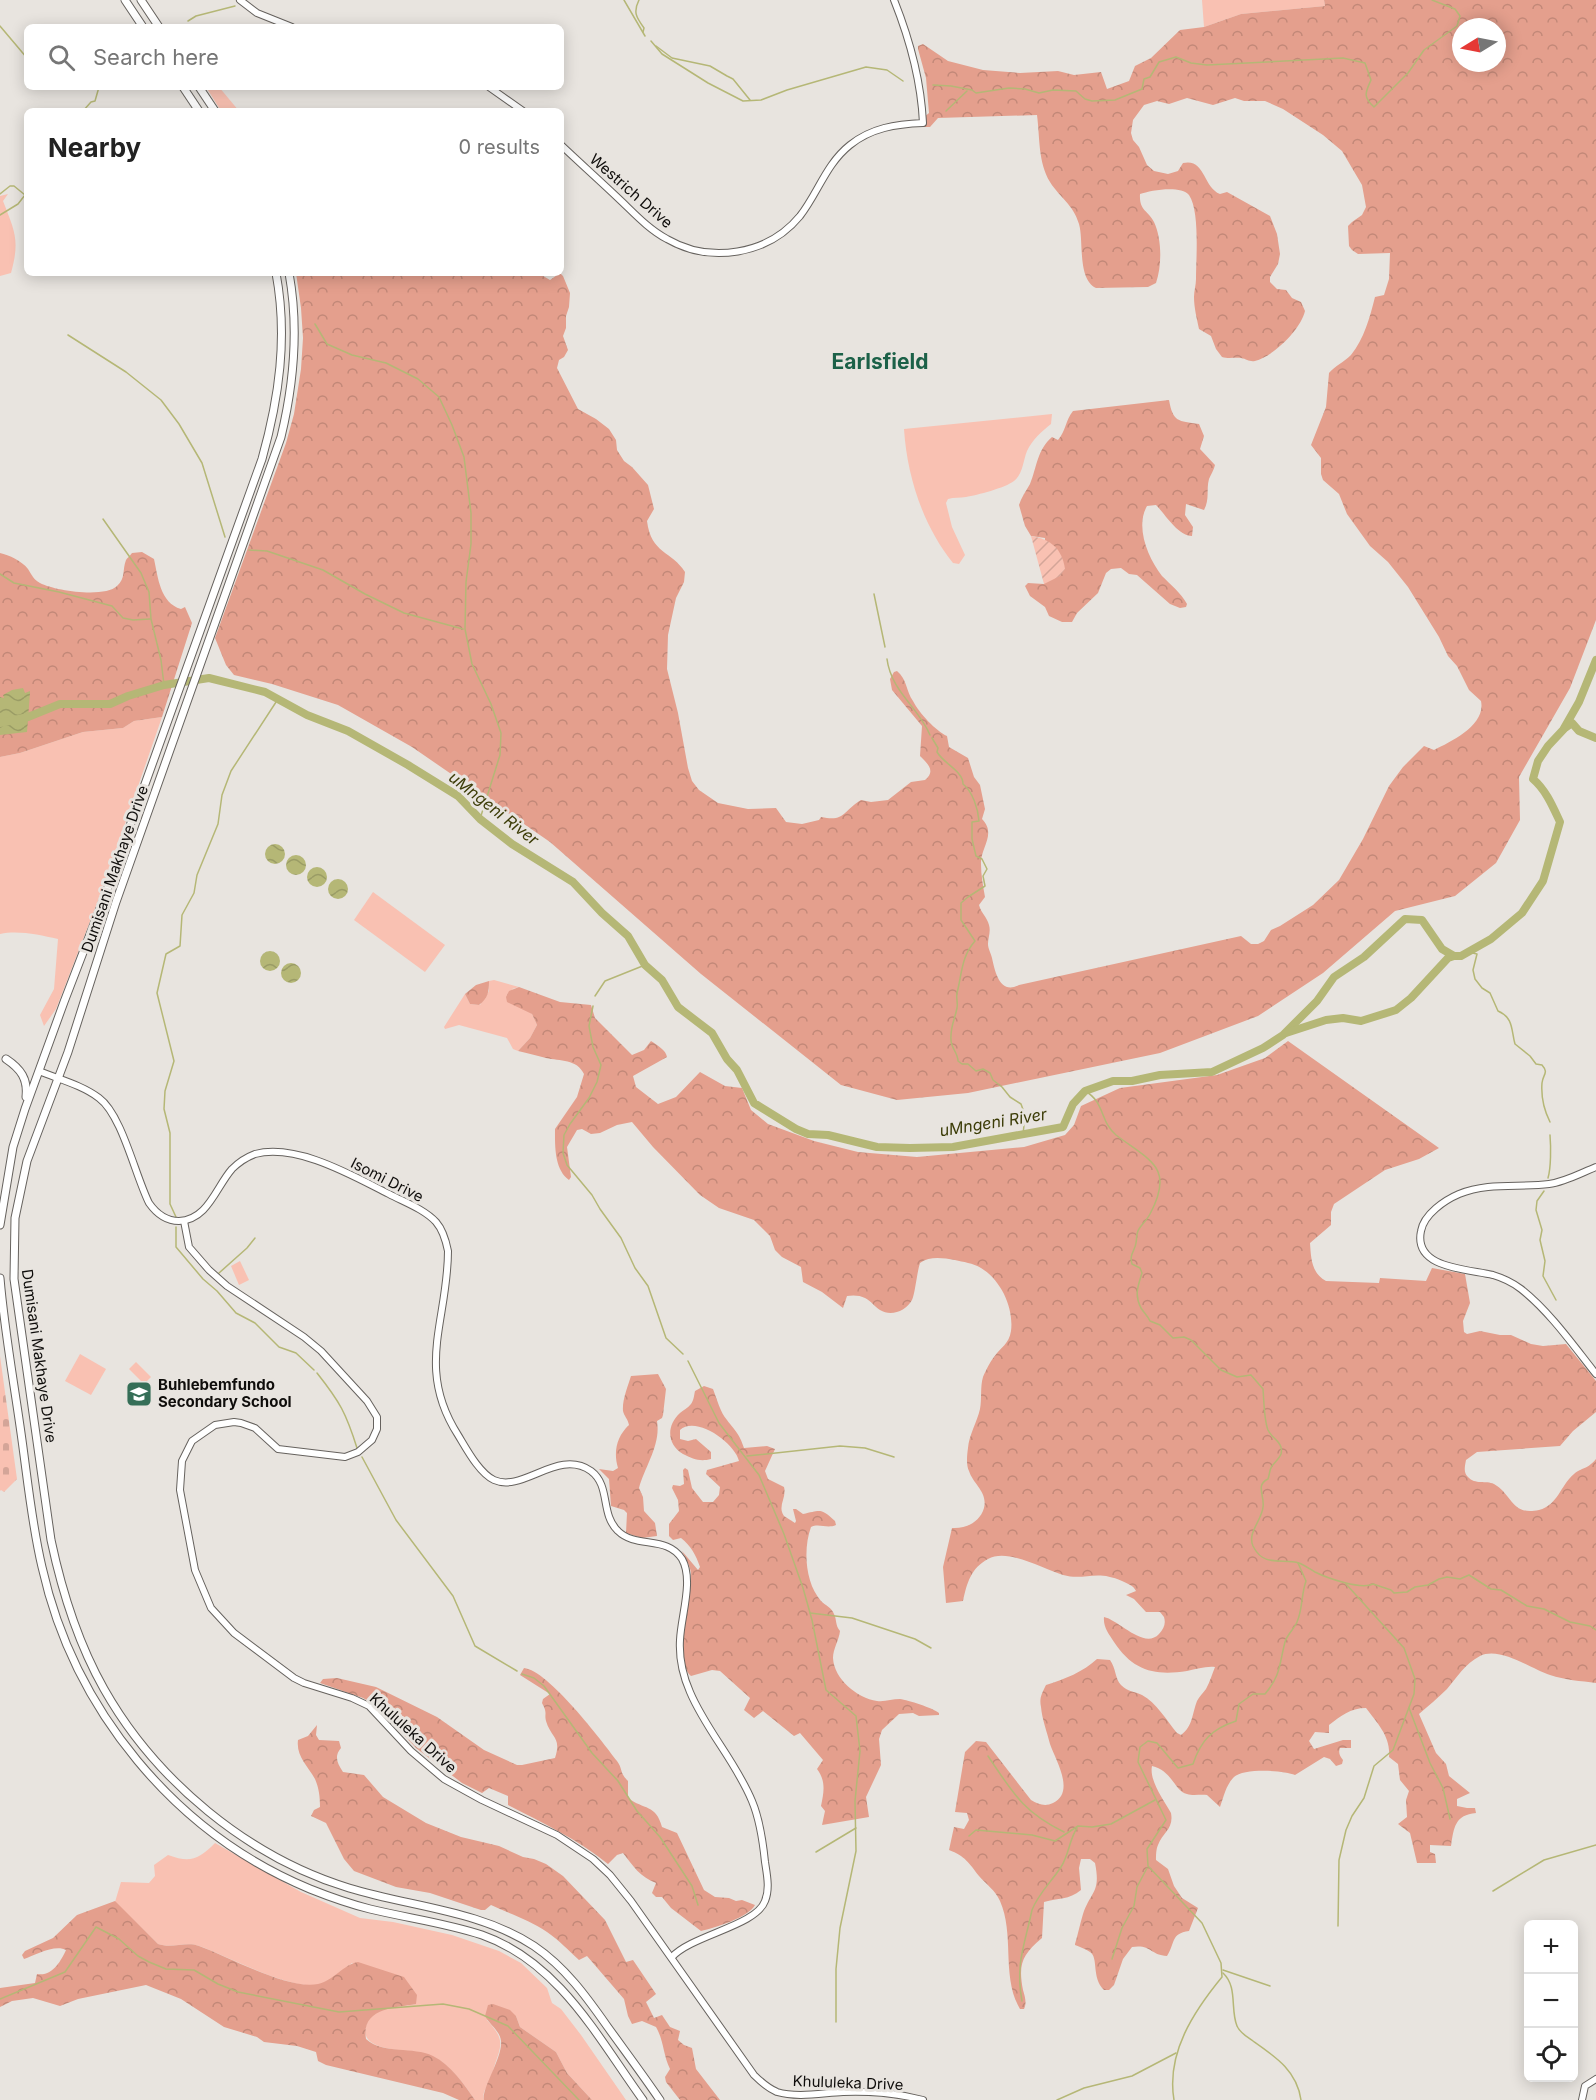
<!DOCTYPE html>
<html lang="en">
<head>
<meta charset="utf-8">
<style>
	:root { --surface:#fff; --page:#f6f6f6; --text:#222; --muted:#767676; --line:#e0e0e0 }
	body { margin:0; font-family:Inter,sans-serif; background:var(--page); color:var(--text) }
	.controls { position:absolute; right:18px; bottom:18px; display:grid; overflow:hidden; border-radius:9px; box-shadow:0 3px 15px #0003 }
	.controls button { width:54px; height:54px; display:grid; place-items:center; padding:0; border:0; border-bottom:2px solid var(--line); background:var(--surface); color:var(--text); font:30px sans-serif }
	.compass { position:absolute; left:1452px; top:18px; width:54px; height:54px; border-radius:50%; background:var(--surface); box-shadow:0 3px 15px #0003; rotate:260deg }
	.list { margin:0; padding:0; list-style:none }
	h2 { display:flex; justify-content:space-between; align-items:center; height:78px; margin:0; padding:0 24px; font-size:26px }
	h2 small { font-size:20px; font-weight:400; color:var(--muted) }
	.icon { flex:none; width:33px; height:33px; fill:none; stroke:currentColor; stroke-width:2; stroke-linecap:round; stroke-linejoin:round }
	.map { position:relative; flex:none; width:1596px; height:2100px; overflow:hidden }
	.search { position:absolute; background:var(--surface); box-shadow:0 3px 15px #0003; left:24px; top:24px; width:540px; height:66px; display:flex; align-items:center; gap:15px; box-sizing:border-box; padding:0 21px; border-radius:9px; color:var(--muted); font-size:22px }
	.panel { position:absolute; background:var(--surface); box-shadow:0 3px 15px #0003; left:24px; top:108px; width:540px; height:168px; border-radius:9px }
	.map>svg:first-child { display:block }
</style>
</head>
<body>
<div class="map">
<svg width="1596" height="2100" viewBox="0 0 1596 2100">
	<defs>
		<pattern id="forest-crowns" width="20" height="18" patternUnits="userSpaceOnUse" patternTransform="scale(1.5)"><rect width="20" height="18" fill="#e49f8d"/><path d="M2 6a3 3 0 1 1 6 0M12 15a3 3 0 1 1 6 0" fill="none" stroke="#c28878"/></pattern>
		<pattern id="cemetery-stones" width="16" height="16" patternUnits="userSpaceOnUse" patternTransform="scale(1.5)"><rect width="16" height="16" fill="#f9c1b2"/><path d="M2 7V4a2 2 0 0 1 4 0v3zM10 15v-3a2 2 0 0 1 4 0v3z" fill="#d4a598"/></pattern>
		<pattern id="garden-furrows" width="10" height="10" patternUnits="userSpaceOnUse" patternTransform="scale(1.5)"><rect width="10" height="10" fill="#f9c1b2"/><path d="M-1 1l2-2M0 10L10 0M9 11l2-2" fill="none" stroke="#d4a598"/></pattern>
		<pattern id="water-waves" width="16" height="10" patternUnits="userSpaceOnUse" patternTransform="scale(1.5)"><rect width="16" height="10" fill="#b5b776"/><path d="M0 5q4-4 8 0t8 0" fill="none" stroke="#9a9c65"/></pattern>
	</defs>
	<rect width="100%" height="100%" fill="#e8e4df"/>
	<!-- grass -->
	<g fill="#f9c1b2">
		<path d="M1202,0h122l1,6 -84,8 -37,13z"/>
		<path d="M206,87h13l20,24h-18z"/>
		<path d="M8,194l-5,7c12,31 17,39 8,72l-11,3v-80z"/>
		<path d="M1052,414l-1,10c-9,7 -19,16 -24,27 -4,10 -4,23 -13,30 -9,7 -37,14 -48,16 -6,1 -12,0 -18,2l-2,4 6,24 13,28 -6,9 -6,-1c-30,-37 -46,-87 -49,-134z"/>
		<path d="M162,717l-61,176 -45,116 -12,17 -4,-11 14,-26 4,-50c-19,-4 -39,-9 -58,-5v-177l20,-4 63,-21 40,-4 11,-7z"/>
		<path d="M373,892l72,53 -20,27 -71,-52z"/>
		<path d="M494,980l25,7 -7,2 20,25 5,11 -7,13 -12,13 -5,-2 -6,-11 -48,-13 -14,4 -1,-2 21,-33 5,10 10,1 9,-14v-10z"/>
		<path d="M240,1261l9,19 -10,5 -8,-19z"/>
		<path d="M80,1354l26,15 -15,26 -26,-14z"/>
		<path d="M136,1362l15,15 -7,7 -15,-15z"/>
		<path d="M215,1843l86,49 59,26 33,4 59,13 47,16 22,12 26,25 5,15 9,6 20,26 45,65h-34l-25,-27 -11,-21 -36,-25 -4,-11 -29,4c16,18 16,22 8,44 -2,6 -3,13 -6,19 -3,6 -7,9 -5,17h-9c-11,-16 -24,-34 -41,-43 -18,-10 -80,-1 -67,-34 7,-17 34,-16 49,-19l-64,-41c-9,7 -20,17 -31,21 -26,9 -95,-29 -122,-38 -14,-5 -27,3 -41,-2l-43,-42 6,-20 28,1 6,-7 -1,-11 14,-10c22,8 30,5 47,-12z"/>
	</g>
	<!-- forest -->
	<g fill="url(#forest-crowns)" fill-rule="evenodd">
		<path d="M1324,0h272v620l-26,68 -51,89 1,43 -24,43 -41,33 -60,15 -72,62 -65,43 -98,37 -192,40 -71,7 -56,-15 -140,-111 -151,-132 -138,-95 -74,-42 -66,-21 -38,-9 -8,-10 -11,-27 71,-195 8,-29 7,-45 2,-31 -2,-30 -5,-35h242l12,7 10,-7 3,3 7,17 -1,14 -3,9v12l-3,8 5,14 -4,7 -5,3 -2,8 21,41 18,10 13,10 7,11 1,10 7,11 8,6 16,18 6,24 -7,12c4,33 25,30 38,51l-1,10 -8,16 -8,37 -1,34 11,44 10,55 4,13 7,9 19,13 30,6 28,-1 10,14 16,2 17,-4 2,-3c24,5 21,-5 40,-17l10,2 17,-2 23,-18 14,-2c11,-9 3,-16 -5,-24l2,-30 -30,-36 -2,-11 4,-7 3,-1c10,8 9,20 16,30 6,12 23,30 34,35l2,11 19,11 6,19 6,8 5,24 -3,10c15,15 -2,29 -1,45 0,11 2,22 4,33l-6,8c2,8 8,12 10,20 2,7 -1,13 -1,19 0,5 3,9 4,14 3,14 8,37 27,27l222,-49 10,8h7l6,-3 7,-11 9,-4 33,-21 26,-25 24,-41 26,-53 14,-19 21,-21 10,4c18,-9 52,-25 47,-49l-12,-11 -12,-24 -9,-10 -9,-19 -31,-50 -20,-25 -18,-16 -23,-32 -8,-20 -16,-14 -2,-6v-16l-10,-13 15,-38 3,-34c6,-7 15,-11 22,-18 13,-16 19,-38 24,-58l9,-2 5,-16 1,-26 -32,1 -6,-4 -3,-4 -1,-20 4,-4 10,-7 4,-8 -4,-22 -20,-34 -19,-16 -40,-26 -18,-8h-21l-9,-3 -22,7 -26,-7 -18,6 -12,-3 -13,4 -11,15 -2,13 2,7 6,7 8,18 7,6 14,3 10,-3 5,-8c22,-5 20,24 37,31l7,-2 43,24 7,18 3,20 -2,10 -8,13v5l7,7 9,1 6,8 9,4 4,9c-4,18 -31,45 -50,50 -6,1 -8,-2 -14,-3 -6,-1 -12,1 -19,-1l-6,-8 -5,-13 -12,-7c-2,-10 -5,-21 -5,-32 0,-6 2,-12 2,-18 0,-20 4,-68 -7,-84 -8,-10 -38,-5 -49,-1 -1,17 8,16 14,28 8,17 8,44 2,61l-8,4 -52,1c-19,-9 -12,-47 -17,-64 -6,-20 -19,-26 -29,-42 -12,-20 -10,-44 -13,-67l-99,3 -8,9h-18l17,-14 -3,-35 -8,-29v-3l5,-2 25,17 35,9 37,3 38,-2 16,4 27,-3 6,17 22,-8 6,-15 16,-8 29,-28 24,-3 37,-13 84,-8zM1461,27h36v36h-36z"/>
		<path d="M1169,400c4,22 9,21 30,24l5,12 -4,13 15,16c-1,5 -4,9 -6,14 -3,11 1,20 -5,31l-18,-6 -1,11 8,12 -1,9c-14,0 -27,-22 -36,-31l-9,1c-12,21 1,52 15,70 9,9 19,17 25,28l-1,3 -6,1 -10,-4 -33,-29 -8,-1 -8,-6 -10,1 -5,4 -8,20 -21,20 -5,9h-10l-13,-6 -4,-9 -15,-11 -5,-10 3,-3 16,1 1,-46 -14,-2 -6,-10 -6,-21c2,-7 7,-14 11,-21 7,-17 7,-34 22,-47l6,3c8,-9 7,-19 15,-29z"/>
		<path d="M142,552l12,7c4,18 6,44 27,50l4,-2 7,16 -30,94 -28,4 -11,7 -40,4 -63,21 -20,4v-204c9,2 22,8 28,16 4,6 5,10 12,14 15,8 65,15 77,3 9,-8 5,-16 9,-26 1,-2 4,-4 6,-7z"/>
		<path d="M489,981c0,11 -1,17 -10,24l-9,-1 -5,-10 11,-9z"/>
		<path d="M519,987l41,15 31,3 4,13 37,37 12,-5 7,-9c6,4 15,9 16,16l-34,19 3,11 22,17 18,-7 24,-25 25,14 17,2 9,22 17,14 46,17 44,11 59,5 107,-10 41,-12 9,-10 7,-19 39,-18 97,-13 48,-17 23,-17 151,107 -20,11 -34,11 -51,34 -3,8v13l-21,18c1,14 1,30 16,38l53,2 1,-5 46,3 6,-13 33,6 5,29 -7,18 1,11 3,2 13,-3 20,4h11l20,9 12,2 23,-2 30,37v31l-23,19 -13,15 -83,6 -11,8c-1,6 -3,12 2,17 7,8 18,3 26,7 19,11 17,32 45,26 19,-5 21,-24 35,-36 8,-7 13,-4 22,-15v224c-15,-2 -31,-3 -46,-8 -19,-6 -50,-29 -70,-19 -15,8 -23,21 -33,33 -9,9 -19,17 -28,25l17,39 10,11 3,12 21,17 -13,6v7l10,2h8l1,5c-21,2 -22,14 -25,33l-21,-1v7l5,2 1,9h-19l-7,-30 -12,-9 9,-7 -1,-17 3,-9 -9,-11 -2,-16 -9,-7c2,-20 -11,-33 -23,-49 -16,0 -25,8 -37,17v8l-14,-1 -6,9 5,8 29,-9h8v8h-11c-2,5 0,8 3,12l-1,4 -6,2 -6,-7 -6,-2 -29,18c-11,-5 -52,-7 -61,2 -8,8 -10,19 -14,30l-13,-12c-6,-1 -14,1 -20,-1 -12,-2 -15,-24 -35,-28 -3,15 12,34 19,47 3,16 -8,19 -13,32 -2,4 -2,11 -2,15l12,9 6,17 8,12 16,10 -9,23c-19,3 -13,11 -22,25 -17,-1 -16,-12 -35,-9l-9,12 -9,26 -5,5h-5c-13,-13 -5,-32 -14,-38 -4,-3 -10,-5 -15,-7v-1c3,-10 5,-20 8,-30 8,-23 18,-21 12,-51l-5,-4h-9l-2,9 2,22c-12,10 -23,8 -37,12l-2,36c-20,17 -24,26 -19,52 2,7 4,13 1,19h-4c-19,-32 -5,-74 -20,-108 -5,-11 -14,-17 -21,-25 -10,-13 -14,-20 -30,-26l5,-23 10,2 5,-9 -2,-7 -12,-1 10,-60 11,-11 10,1 45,58c7,4 14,7 22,3 23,-11 2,-44 -3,-59 -3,-12 -8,-25 -9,-37 -2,-9 1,-14 5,-22 19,-6 37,-13 51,-26l13,1c6,8 5,19 11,25 7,7 13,6 21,10 14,7 25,26 35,38l4,2c12,-9 11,-21 16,-34 2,-4 6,-8 9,-12 4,-7 6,-15 9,-22 -9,-1 -18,2 -28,4 -32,5 -54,0 -73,-29 -5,-8 -11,-15 -10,-25 15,3 40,33 55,17 5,-6 7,-10 5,-17l-4,-5h-14l-12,-13 -8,-4 10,-4c-3,-6 -8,-7 -14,-10 -26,-12 -37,0 -59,-6 -20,-6 -55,-27 -75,-16 -17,9 -21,24 -25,42l-17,2 -3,-36 9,-39c14,1 28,-6 32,-20 4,-16 -11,-24 -15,-37 -3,-6 -2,-16 -1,-23 1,-13 9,-26 12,-39 2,-10 0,-22 3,-32 3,-7 7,-15 11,-20 7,-10 15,-13 17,-26 3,-23 -10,-51 -30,-63 -8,-5 -18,-6 -26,-8 -13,-2 -25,-4 -35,3 -3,9 -5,31 -8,37 -6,11 -21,17 -32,10 -5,-3 -9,-9 -15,-12 -5,-3 -13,-3 -18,-2l-4,12 -21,-16 -19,-10 -2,-15 -19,-10 -7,-7 -5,-14 -16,-16 -35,-12 -19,-13 -47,-48 -21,-25 -15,3 -17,8 -9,1 -9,-5 -5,1 -10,17 4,30 -2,3c-15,-11 -14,-35 -14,-51l22,-32 7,-23c-7,-15 -24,-13 -38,-16 -9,-2 -18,-5 -28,-7l12,-13 7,-13 -5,-11 -25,-12 -1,-5 3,-6z"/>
		<path d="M658,1374l8,15 -3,26 -1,3 -5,3c4,24 -12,45 -18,67l4,9 1,14 11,12 2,13 -15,2 -16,-5 1,-20 -3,-3 -13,-4 -2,-27 -10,-10 14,2 5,-3c-5,-16 -1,-32 11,-43 -1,-6 -5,-9 -6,-14 -1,-11 5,-25 8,-35z"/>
		<path d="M704,1386l9,3c4,10 7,23 14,31 9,12 12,13 17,28l23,-2 8,3 -10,22 3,8 16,8c3,11 -7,19 0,29l11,7 1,-2 -3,-12h3l7,5c18,-4 18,-6 32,7l1,4c-9,4 -17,-2 -25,2 -8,22 -6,56 10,74 4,4 11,7 13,13 3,6 1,11 6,17 -1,9 -7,18 -7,27 1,21 24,40 44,43 8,1 15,-2 23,-2 8,1 33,9 39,14v2l-20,1 -6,-3 -14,1 -17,16 -3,9 2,26 -15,32 3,20 -47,8 3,-14 -4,-5c3,-14 5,-25 -4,-37l6,-9 -23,-27 -6,3 -31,-25 -9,7 -10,-8 6,-12 -30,-27 -8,-1 -21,6c-18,-15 1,-80 0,-103 -1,-8 -6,-15 -9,-22l16,19 2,-3c-4,-12 -9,-21 -19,-29l-8,2 -4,-4v-12l10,-13 -1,-11 -6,-12 1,-3 7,1 4,-2 -1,-14 2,-2 3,2 4,18 11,14h10l6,-7 1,-8 -14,-13 1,-4 32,-9c-4,-18 -43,-46 -59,-31v9l8,2 8,-2 15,13v7c-11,3 -18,0 -28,-5 -16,-10 -17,-28 -3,-41 3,-3 8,-5 11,-9 3,-4 3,-9 4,-13z"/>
		<path d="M524,1668c24,2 78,73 93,93 6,8 2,11 11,20v17c16,12 28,6 34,29l15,6 27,57 11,7 14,1 7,3 6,-1 13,5c-6,12 -40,23 -54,26l-30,-23 -9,-11h-6l-4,-4 4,-10c-16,-6 -23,-17 -33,-30l-6,2 -9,9c-31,-25 -65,-41 -100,-59v-9l-19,-8 -7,5 -20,-10 -46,-35 -39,-42 -14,-8 -43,-15 3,-4 14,-1 39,9 61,30 47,33 33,15h5l33,-7c7,-21 -4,-20 -9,-37 -2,-8 2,-7 -4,-18l1,-4 7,-5 -30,-19z"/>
		<path d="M317,1725l-1,10 3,5 20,1 2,7c-7,8 -4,15 2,24l21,3 19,22 43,26 35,14 38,9 24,11 11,2 12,5 17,12 42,44 21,42 7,-2 23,34 -10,8 8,16 8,-3 8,12 10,4 -2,9 6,5 8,3 4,21 24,31h-40l-14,-18 -1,-5 5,-8c-7,-14 -6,-28 -14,-42l-14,-6 -10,3 -4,-8 -4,-17 -37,-43 -8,4c-10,-9 -20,-20 -32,-28 -17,-12 -37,-18 -56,-27l-6,5h-4l-51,-17 -34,-6 -42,-16 -10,-12 -18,-36 -15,-7 3,-6 6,-3c0,-10 -1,-19 -5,-28 -8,-14 -19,-23 -17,-39l10,-4z"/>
		<path d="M115,1901l43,43c14,5 28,-3 41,2 31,11 88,44 119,38 15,-3 26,-20 40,-22l46,15 13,18 -1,9c-22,4 -55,4 -50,35 18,16 47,7 67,17 18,9 31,28 42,44h-16l-16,-7 -117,-28 -8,-4 -2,-9 -19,-6 -33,-4 -7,-5 -33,-10 -43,-28 -35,-14 -68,14 -18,7 -27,-8 -21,3 -12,6v-19l35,-5 2,-9c15,3 24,-13 29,-24 -11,-6 -31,5 -42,9l-2,-4 3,-4 28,-13 24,-23z"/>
		<path d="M493,2004l17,6 6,6 4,11 36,25 11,21 25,27h-108c-3,-11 19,-43 17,-59 -1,-10 -11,-16 -16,-25l3,-11z"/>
	</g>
	<!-- cemetery -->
	<path fill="url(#cemetery-stones)" d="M0,1356l17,123 -13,13 -3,-2 -1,1z"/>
	<!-- garden -->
	<path fill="url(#garden-furrows)" d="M1031,536c19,3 31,12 34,33l-5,7 -16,8z"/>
	<!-- water -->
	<g fill="url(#water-waves)">
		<path d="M23,688l2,5 5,-2v2l-3,39 -27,3v-38l4,1 -1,-3 9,-5z"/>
		<circle cx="275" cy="854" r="10"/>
		<circle cx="296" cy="865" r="10"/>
		<circle cx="317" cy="877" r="10"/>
		<circle cx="338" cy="889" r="10"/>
		<circle cx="270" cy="961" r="10"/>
		<circle cx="291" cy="973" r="10"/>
	</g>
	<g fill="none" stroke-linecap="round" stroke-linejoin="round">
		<!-- stream -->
		<g stroke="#b5b776" stroke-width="1.5">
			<path d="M624,0l21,36"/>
			<path d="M639,0c-6,12 -3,17 5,28l-1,4"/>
			<path d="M188,21l8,-5 39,-10"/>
			<path d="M0,26l27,32"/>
			<path d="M651,41l11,13 46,29 35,18 18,-1 26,-10 79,-23 21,3 16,11"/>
			<path d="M656,46l16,12 38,8 17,10 6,3 17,21"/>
			<path d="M933,85l18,1 21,4 4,3 33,-5 16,1 14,4 14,-3 23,1 9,8 7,2 23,-1 27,-11 2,-10 6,-2 9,-15 17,-5 15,6 16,2 136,-7 22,5 6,17c-6,13 -8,17 3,27l34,-34 16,-23 33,-24 3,-10 -5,-7 -23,-9"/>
			<path d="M83,111l8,-9 4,-1 4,-14"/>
			<path d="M946,111l21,-20"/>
			<path d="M0,194l10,-8h4l11,9 -7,9 -18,11"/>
			<path d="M315,324l12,20 25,11 34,8 32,16 21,18 13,28 12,32 7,56v31l-5,38 -1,47 7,35 19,40 10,29 -1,22 -20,64"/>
			<path d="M68,335l58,37 35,28 18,24 23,39 23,74"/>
			<path d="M103,519l38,54 8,19 2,27 10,41 3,25"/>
			<path d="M249,550l18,1 56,19 42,24 39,19 59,16"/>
			<path d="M0,574l14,9 45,9 53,14 11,12 10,2 17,-1"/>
			<path d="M874,594l11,53"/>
			<path d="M887,659c4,32 32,49 43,76"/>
			<path d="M932,738l6,10 -1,4c7,12 26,19 26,32 10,8 15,25 16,37l-7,1v17l4,17 6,3 5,10 -4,7 2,10 -17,11 -7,6v17l14,21c-14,16 -13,33 -18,52 -1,5 1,10 0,15 -2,11 -7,19 -6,32 0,8 7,13 7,21l4,3h6l8,7 7,-2 7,4 3,7 9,7 8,10 11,7 4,11 -2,20"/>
			<path d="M1468,952l9,2 -4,16 2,9 7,9 8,5 8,18c16,7 13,19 17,33l15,12 6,8 6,1c7,8 1,9 0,18 -1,13 2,27 8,39"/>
			<path d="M595,996l10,-15 40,-16"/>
			<path d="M593,1006l-4,20 4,21 8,18 -4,17 -8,16 -19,26 -6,11 -1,18 4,12 25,30 8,14 21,29 14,30 13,18 18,52 17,16"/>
			<path d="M1085,1091c20,11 15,31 31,44 34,26 59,32 34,79 -3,6 -8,10 -11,15 -3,4 -2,9 -3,14 -1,8 -7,11 -4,21l8,4 2,5c-4,13 -8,22 -1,35 3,5 6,7 9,13l10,4 13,13 11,-1 7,3 30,30 16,7 14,-2 12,14c1,12 1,31 5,41 4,9 16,12 13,24 -2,5 -6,8 -9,12 -3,4 -2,8 -4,13 -13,6 -3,17 -5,28 -1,13 -16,26 -10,39 2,4 6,9 9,11 10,7 26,2 37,6 5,2 11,6 16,9 12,6 46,18 58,12l18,6 3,3 13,-1 8,-5 13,-2 11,-6 8,-2 13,2 9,-4 22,14 10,1 26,16 17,3 26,13 20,4 6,4"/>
			<path d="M1548,1178c3,-10 3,-31 2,-43"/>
			<path d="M1544,1191l-7,10 -1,9 6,20 -2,10 5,21 -2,15 13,24"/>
			<path d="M176,1217l-6,-13v-71l-6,-24 1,-18 9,-30 -17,-68 9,-39 14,-8 2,-31 12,-22 3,-18 21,-51 4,-29 9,-24 47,-72"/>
			<path d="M176,1227v20l27,32 14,12 19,22 19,10 24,24 17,6 18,17"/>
			<path d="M219,1273l28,-25 8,-10"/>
			<path d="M688,1361l31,62 40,52 25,59 19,54 9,32 14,70 30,26 4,35 -5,50 1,50 -16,77 -4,41v53"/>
			<path d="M317,1373c23,29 29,40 40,75"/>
			<path d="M747,1456l93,-10 25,2 29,9"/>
			<path d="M362,1457l34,63 57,76 22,50 42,25"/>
			<path d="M810,1613l42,5 63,21 16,9"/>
			<path d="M522,1674l12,4 10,8 48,67 26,28 19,30 23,26 32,49 6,19"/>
			<path d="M1409,1708l21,55 13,25 7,31"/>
			<path d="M988,1756c25,37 35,56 76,76"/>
			<path d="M969,1836l7,-6 56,5 23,6 23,-15 14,1 19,-3 44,-24"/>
			<path d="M816,1852l40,-24"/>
			<path d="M1493,1891l51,-31 52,-15"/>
			<path d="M1338,1926l1,-66 7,-30 6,-14 12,-18 10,-32 19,-16 21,-56 1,-15 -11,-31 -58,-64"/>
			<path d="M1112,1959l10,-31 12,-22 3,-19 10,-19"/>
			<path d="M1223,1970l47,16"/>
			<path d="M1223,1973c15,14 7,36 14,53 3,7 10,11 16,15 23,16 44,30 48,59"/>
			<path d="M0,1999l65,-27 31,-45 23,12 19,17 11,6 17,7 28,1 24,14 20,8 101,20 104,-8 26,5 39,17 71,74"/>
			<path d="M1022,2001c-7,-37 3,-57 10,-91 6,-16 20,-29 29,-43 8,-12 8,-27 16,-39"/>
			<path d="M1057,2100l27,-12 48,-12 44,-23"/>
			<path d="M1174,2100c-8,-47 20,-89 48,-123l-1,-14 -19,-40 -54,-57 -1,-17 19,-29 -28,-58 2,-15 8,-6 9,2 21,25 15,-4c8,-24 19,-35 43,-43l3,-17 14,-10h12c16,-19 14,-29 20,-52 2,-7 9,-13 12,-20 6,-14 4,-27 9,-41l-8,-18"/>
		</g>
		<!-- river -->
		<g stroke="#b5b776" stroke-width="8">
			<path d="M0,723l28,-6 32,-13h50l18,-8 36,-11 45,-7 56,14 42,23 41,16 60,34 50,31 22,23 32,25 61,38 29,31 26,23 17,29 17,15 16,27 34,26 15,26 10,11 17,33 42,26 12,5 20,1 49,12 33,1 43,-1 110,-20 10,-23 12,-13 28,-10h19l28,-6 52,-3 51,-24 20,-13 34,-34 17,-24 30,-20 41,-38 17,1 20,29 12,7h7l30,-17 31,-26 21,-32 17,-59c-7,-15 -14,-32 -27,-43l5,-18 10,-15 15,-16 16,-28 17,-42"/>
			<path d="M1565,728l7,-5 7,8 17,7"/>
			<path d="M1286,1033l40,-13 17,-2 18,3 35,-11 15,-12 37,-40 6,-2"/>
		</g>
		<defs>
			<g id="secondary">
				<path d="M240,0l17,13 35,14"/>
				<path d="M489,87l34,24"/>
				<path d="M561,145c19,18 38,35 57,53 15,14 30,31 49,41 43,25 101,16 133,-23 18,-23 26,-52 50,-71 21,-17 46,-21 73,-22 -2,-43 -13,-83 -29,-123"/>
				<path d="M39,1071c19,8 43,14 60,27 23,17 36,77 50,105 7,10 17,18 30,18 29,-1 37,-34 53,-52 6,-6 15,-12 23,-15 42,-11 98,22 134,40 15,8 35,15 47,28 7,8 10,19 12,29 0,69 -33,117 10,184 8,13 21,38 36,45 29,13 64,-32 97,-9 20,15 9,43 27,60 18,18 49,4 64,28 12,21 -1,57 -2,81 -1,17 3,36 10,52 16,38 46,70 62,109 8,19 11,41 13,61 2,13 5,27 0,39 -9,25 -73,34 -93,56"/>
				<path d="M1596,1167c-15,6 -31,15 -47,17 -30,4 -60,-2 -90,10 -14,6 -35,20 -38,37 -8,38 47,38 72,44 10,3 19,7 28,14 29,23 52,56 75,85"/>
				<path d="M184,1221l5,26 20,23 18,16 77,51 17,14 46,50 10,16v12l-5,11 -14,12 -13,5 -67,-8 -23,-21 -14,-5 -7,-1 -19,3 -23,16 -10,20 -2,29 15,80 16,38 23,25 60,45 10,5 48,15 17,8 42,45 33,28 38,21 75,35 36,24 17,16 21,26 123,174c7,7 14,13 23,17 20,6 45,1 66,0 27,-1 54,1 80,8"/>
				<path d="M1582,2100l3,-14 11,-7"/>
			</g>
			<g id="primary">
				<path d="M125,0l18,27"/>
				<path d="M141,0l18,27"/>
				<path d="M183,87l16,24"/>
				<path d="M199,87l16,24"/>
				<path d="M289,273c10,55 5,110 -8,164l-165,465 -48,150 -41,109 -12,57 -1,61 37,261c11,52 27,103 53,149 52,92 144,168 245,199 62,19 130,22 185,58 31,21 52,50 73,80 18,25 36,49 53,74"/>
				<path d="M6,1059c15,10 22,20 20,38"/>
				<path d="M0,1225l13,-78 12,-38 39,-107 40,-104 158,-439c17,-61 26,-122 14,-186"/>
				<path d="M0,1278c4,49 13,99 20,148 7,47 11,95 22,141 32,143 133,266 268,322 20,8 40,15 60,20 37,9 76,14 112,26 77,27 116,103 161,165"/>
			</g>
		</defs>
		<!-- secondary casing -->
		<use href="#secondary" stroke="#66625e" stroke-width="8"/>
		<!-- primary casing -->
		<use href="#primary" stroke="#66625e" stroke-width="9"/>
		<!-- secondary -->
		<use href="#secondary" stroke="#fff" stroke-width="6"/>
		<!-- primary -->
		<use href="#primary" stroke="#fff" stroke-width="7"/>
	</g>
	<!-- icons -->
	<defs>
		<symbol id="school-square" viewBox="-11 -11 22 22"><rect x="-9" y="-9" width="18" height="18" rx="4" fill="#356e57" stroke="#e8e4df"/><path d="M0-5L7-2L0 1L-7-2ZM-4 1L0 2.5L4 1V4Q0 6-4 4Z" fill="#fff"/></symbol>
	</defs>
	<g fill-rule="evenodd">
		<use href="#school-square" x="124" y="1379" width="30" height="30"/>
	</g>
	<g text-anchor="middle" stroke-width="6" stroke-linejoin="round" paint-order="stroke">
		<!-- street labels -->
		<g font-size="15" fill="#0f0d0b" stroke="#e8e4df">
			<text transform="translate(631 191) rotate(41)" y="5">Westrich Drive</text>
			<text transform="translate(115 869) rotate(-71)" y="5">Dumisani Makhaye Drive</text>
			<text transform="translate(387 1180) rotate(27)" y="5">Isomi Drive</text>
			<text transform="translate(39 1356) rotate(82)" y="5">Dumisani Makhaye Drive</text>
			<text transform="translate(413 1733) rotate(42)" y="5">Khululeka Drive</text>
			<text transform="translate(848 2083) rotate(2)" y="5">Khululeka Drive</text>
		</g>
		<!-- poi labels -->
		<g font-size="15" font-weight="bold" fill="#0f0d0b" stroke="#e8e4df" text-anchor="start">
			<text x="158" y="1390">Buhlebemfundo<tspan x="158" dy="17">Secondary School</tspan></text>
		</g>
		<!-- water labels -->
		<g font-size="16" font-style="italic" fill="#3c3c07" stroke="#e8e4df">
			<text transform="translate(494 808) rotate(38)" y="6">uMngeni River</text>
			<text transform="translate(993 1122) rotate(-9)" y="6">uMngeni River</text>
		</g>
		<!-- district labels -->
		<g font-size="21" font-weight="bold" fill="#1c6148" stroke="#e8e4df">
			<text x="880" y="369">Earlsfield</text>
		</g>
	</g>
</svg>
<div class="controls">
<button>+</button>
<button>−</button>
<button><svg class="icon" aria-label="locate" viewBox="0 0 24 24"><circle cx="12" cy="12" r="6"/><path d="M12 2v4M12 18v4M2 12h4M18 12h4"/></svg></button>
</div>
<svg class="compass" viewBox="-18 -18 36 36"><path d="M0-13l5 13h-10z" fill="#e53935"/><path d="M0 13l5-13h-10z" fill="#767676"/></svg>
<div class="search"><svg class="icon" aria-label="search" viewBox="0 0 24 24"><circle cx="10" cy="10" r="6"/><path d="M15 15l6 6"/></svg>Search here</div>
<section class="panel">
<h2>Nearby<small>0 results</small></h2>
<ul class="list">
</ul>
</section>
</div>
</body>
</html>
